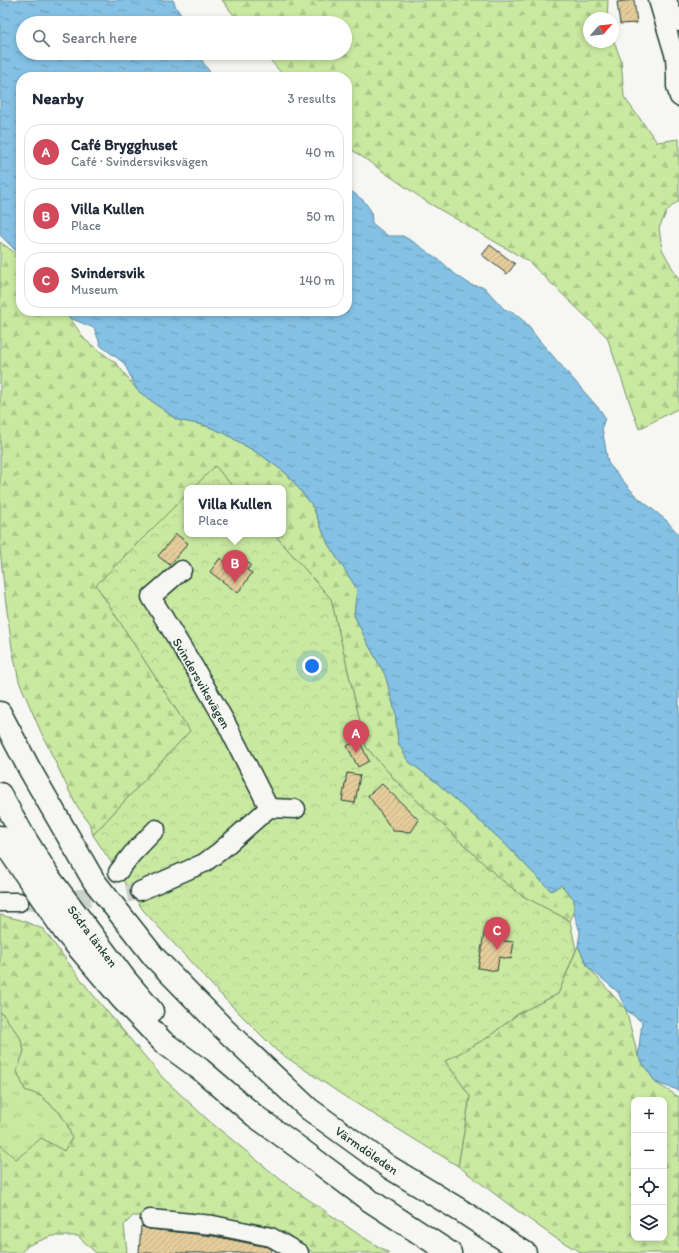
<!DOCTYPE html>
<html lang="en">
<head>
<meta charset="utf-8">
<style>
	:root { --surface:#fff; --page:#f6f6f7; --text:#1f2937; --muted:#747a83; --line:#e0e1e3; --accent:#d1495b }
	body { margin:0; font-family:Itim,sans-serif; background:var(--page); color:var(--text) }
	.controls { position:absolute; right:12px; bottom:12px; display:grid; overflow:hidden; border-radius:8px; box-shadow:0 2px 6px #0003 }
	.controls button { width:36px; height:36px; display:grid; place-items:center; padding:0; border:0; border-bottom:1px solid var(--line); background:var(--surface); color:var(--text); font:20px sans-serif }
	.compass { position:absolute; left:583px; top:12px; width:36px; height:36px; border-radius:50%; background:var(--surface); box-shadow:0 2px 6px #0003; rotate:63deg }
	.you { position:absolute; left:312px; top:666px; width:14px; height:14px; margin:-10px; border:3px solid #fff; border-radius:50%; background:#1a73e8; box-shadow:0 0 0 6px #1a73e833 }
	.badge { display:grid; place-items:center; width:26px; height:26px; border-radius:50%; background:var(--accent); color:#fff; font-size:13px; font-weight:700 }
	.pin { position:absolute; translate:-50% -33px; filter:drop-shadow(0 1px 2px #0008) }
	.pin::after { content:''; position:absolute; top:21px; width:14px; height:12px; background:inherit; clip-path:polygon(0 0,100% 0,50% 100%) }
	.popup { position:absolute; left:184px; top:485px; width:102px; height:52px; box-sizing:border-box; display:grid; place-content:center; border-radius:8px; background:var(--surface); filter:drop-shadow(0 1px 3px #0005); font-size:13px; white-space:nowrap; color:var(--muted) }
	.popup b { font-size:15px; color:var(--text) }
	.popup::after { content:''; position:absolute; left:50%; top:100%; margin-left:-8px; border:8px solid transparent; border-top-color:var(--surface) }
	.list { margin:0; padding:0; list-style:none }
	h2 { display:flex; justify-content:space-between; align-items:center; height:52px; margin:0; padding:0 16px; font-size:17px }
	h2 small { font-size:13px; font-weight:400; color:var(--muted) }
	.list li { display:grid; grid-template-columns:26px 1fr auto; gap:12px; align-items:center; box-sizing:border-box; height:56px; margin:0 8px 8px; padding:0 8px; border:1px solid var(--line); border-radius:16px }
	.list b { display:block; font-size:15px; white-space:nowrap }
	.list p { margin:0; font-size:13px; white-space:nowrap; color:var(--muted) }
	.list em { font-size:13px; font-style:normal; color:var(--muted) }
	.icon { flex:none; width:22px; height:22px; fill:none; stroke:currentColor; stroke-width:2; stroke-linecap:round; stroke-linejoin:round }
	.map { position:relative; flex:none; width:679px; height:1253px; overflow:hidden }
	.search { position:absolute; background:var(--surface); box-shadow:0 2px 6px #0003; left:16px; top:16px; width:336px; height:44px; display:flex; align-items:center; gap:10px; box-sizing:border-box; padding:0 14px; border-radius:22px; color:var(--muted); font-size:15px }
	.panel { position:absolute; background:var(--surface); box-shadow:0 2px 6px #0003; left:16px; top:72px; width:336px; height:244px; border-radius:16px }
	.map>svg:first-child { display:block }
</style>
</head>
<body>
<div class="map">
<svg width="679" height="1253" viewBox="0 0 679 1253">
	<defs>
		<pattern id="grass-tufts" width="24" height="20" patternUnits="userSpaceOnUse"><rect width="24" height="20" fill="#c9e9a1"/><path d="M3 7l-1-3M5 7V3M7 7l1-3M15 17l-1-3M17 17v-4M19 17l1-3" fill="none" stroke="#acc98b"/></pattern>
		<pattern id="forest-firs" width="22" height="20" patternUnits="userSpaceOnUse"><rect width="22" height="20" fill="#c9e9a1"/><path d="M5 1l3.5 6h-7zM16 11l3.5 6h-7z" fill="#acc98b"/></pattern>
		<pattern id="park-crowns" width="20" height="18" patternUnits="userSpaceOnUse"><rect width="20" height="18" fill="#c9e9a1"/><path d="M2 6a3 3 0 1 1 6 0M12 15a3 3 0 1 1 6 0" fill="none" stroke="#acc98b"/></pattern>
		<pattern id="water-ripples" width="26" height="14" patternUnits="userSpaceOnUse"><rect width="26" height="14" fill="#84c1e4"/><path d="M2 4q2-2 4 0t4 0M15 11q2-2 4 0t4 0" fill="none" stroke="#6b9eba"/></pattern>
		<pattern id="building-hatch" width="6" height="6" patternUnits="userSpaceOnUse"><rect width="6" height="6" fill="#e5cc9b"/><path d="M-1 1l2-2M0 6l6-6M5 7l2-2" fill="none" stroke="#c4b086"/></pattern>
	</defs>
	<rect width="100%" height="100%" fill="#f6f6f2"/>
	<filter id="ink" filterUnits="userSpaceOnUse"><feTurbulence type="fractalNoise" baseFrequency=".025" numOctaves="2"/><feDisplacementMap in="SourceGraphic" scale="8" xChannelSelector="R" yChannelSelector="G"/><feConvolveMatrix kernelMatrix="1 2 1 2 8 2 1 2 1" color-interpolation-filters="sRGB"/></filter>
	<g filter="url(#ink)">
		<!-- grass -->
		<path fill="url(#grass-tufts)" stroke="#74936a" d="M0,1012l2,1 18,24 4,14 -7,20 8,19 16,6 18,16 8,12 5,14 -8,13 -23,-13 -11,11 -14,11 -16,-15z"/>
		<!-- forest -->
		<g fill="url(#forest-firs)" stroke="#74936a" fill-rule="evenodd">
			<path d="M222,0h386l-1,18h-18v24h24v-3l8,21 3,37 33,45 22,-3v62l-6,4 -6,6 -8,17 3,21 17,31v128l-40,21 -32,-92 -79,-76 -101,-59 -79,-55 -1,-1v-69h-62l-21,-24h81v-30h-105z"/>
			<path d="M0,242l21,15v54h41l8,7 15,22 32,24 20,26 40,30 27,5 20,8 37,22 26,19 25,31 16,39 29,45 -3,26 14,29 17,30 10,37 3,31 10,19 28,21 65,58 50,51 10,-6 13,14v14l-4,8 -49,-26 -23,-18 -102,-96 -30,-34 -35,-148 -57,-65h9v-46h-49l-19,-22 -22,22h-6v6l-91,91 94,146 -97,104 -4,-12 -14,-20 -35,-73 -21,-49 -7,-33 -7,-52 -5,-47z"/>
			<path d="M0,915l21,5 22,9 46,61 74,88 45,42 78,64 75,52 28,17h-76l-28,-21 -124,-16h-28l-9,9 3,28h-31l-18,-17h-26l-23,9 -9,8h-20v-108l16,14 13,-10 12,-11 23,13 8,-13 -5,-14 -8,-12 -18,-16 -16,-6 -8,-19 7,-20 -4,-14 -18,-24 -2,-1z"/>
			<path d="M578,946l10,21 38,43 12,46 18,27 23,14v156h-97l-28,-16 -42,-30 -54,-41 12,-70 -25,-35 42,-23 32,-25 39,-19zM634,1100h30v138h-30z"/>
		</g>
		<!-- park -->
		<g fill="url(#park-crowns)" stroke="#74936a">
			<path d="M215,466l19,22h-41z"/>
			<path d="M187,494v40h87l57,65 35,148 30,34 102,96 23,18 49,26 6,29 -18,44 -39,19 -32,25 -42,23 25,35 -12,70 -114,-70 -67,-45 -56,-56 -78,-85 -50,-75 97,-104 -94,-146z"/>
		</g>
		<!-- water -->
		<g fill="url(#water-ripples)" stroke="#5c8c9e">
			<path d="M0,0h173l3,7 10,16h-163v30h176v3l14,21h-192v179l-21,-21z"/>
			<path d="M347,188l17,13 7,10 1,12 16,13h15l12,7 27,19 13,12 16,11 13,2 20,22 9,3 13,11 12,16 63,72 4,7 -3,9 6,36 27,32 32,26 12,14v557l-1,-2 -22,-7 -18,-27 4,-34 -16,-12 -8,-18 -30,-25 -10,-21 2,-14 -6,-19v-14l-13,-14 -10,6 -50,-51 -65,-58 -28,-21 -10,-19 -3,-31 -10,-36 -17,-31 -14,-29 3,-26 -29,-45 -16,-39 -25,-31 -26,-19 -37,-22 -20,-8 -27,-5 -40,-30 -13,-27 -23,-17 -7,-18 -24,-10 -8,-7h285z"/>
		</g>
		<!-- building -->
		<g fill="url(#building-hatch)" stroke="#1f3d34">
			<path d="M634,0l3,23 -17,1 -3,-22z"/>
			<path d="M490,245l25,19 -8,10 -25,-19z"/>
			<path d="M176,534l12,9 -18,22 -12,-9z"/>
			<path d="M237,555l14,10 -4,5 5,3 -14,20 -28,-21 10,-14 9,7z"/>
			<path d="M359,740l10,21 -11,6 -11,-21z"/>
			<path d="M347,773l13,2 -5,28 -13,-2z"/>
			<path d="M382,784l37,36 -8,12 -18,-1 -25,-36z"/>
			<path d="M486,923l20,3 -2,15 10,1 -3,17 -12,-2 -2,14 -19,-3z"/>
			<path d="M141,1226l8,3 64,7 54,11 5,2 -1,4h-132z"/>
		</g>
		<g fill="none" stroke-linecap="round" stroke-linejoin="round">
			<!-- minor-tunnel -->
			<path stroke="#cbd1cc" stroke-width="18" stroke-dasharray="18 9" stroke-linecap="butt" d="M19,902l94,-6 27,-5"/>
			<defs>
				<g id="minor">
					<path d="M658,0l17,57 1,19v10l3,11"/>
					<path d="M667,0l4,11 8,11"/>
					<path d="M182,570l-31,27 43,70 32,56 43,85"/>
					<path d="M118,872l14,-18 24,-25"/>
					<path d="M140,891l64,-28 15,-11 50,-44 27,1"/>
					<path d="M0,902h19"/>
					<path d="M150,1219l63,6 58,12 28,16"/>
				</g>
				<g id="highway">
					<path d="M0,713l30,57 64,111 60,76 70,72 85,80 80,58 74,45 62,41"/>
					<path d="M0,794l23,41 28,45 74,99 27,32"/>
					<path d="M0,837l65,95 56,66 42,44 37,27 55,47 40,29 71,53 84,55"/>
				</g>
			</defs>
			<!-- minor casing -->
			<use href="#minor" stroke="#1f3d34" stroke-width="21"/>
			<!-- highway casing -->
			<use href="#highway" stroke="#1f3d34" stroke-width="25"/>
			<!-- minor -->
			<use href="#minor" stroke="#f6f6f2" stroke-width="18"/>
			<!-- highway -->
			<use href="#highway" stroke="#f6f6f2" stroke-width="22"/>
		</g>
	</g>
	<g text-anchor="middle" stroke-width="3.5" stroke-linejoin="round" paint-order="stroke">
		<!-- street labels -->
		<g font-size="13" fill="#1f3d34" stroke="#f6f6f2">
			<text transform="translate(202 683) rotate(60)" y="5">Svindersviksvägen</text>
			<text transform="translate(93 936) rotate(53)" y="5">Södra länken</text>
			<text transform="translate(367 1150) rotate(35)" y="5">Värmdöleden</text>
		</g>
	</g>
</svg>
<div class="controls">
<button>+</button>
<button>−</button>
<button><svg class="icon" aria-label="locate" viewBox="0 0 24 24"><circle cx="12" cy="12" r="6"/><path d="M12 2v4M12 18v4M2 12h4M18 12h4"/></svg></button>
<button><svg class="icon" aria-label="layers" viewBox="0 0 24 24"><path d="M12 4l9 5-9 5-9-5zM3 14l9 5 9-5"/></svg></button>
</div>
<svg class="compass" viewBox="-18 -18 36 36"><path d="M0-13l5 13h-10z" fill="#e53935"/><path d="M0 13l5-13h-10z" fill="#747a83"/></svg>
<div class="you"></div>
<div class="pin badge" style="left:356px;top:753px">A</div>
<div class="pin badge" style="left:235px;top:583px">B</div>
<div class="popup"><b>Villa Kullen</b>Place</div>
<div class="pin badge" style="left:497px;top:950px">C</div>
<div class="search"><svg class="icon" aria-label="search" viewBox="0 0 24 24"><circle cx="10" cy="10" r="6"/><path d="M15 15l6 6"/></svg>Search here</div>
<section class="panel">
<h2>Nearby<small>3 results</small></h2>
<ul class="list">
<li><span class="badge">A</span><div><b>Café Brygghuset</b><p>Café · Svindersviksvägen</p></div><em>40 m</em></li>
<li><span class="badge">B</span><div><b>Villa Kullen</b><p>Place</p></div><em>50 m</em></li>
<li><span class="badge">C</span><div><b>Svindersvik</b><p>Museum</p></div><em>140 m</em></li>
</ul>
</section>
</div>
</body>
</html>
